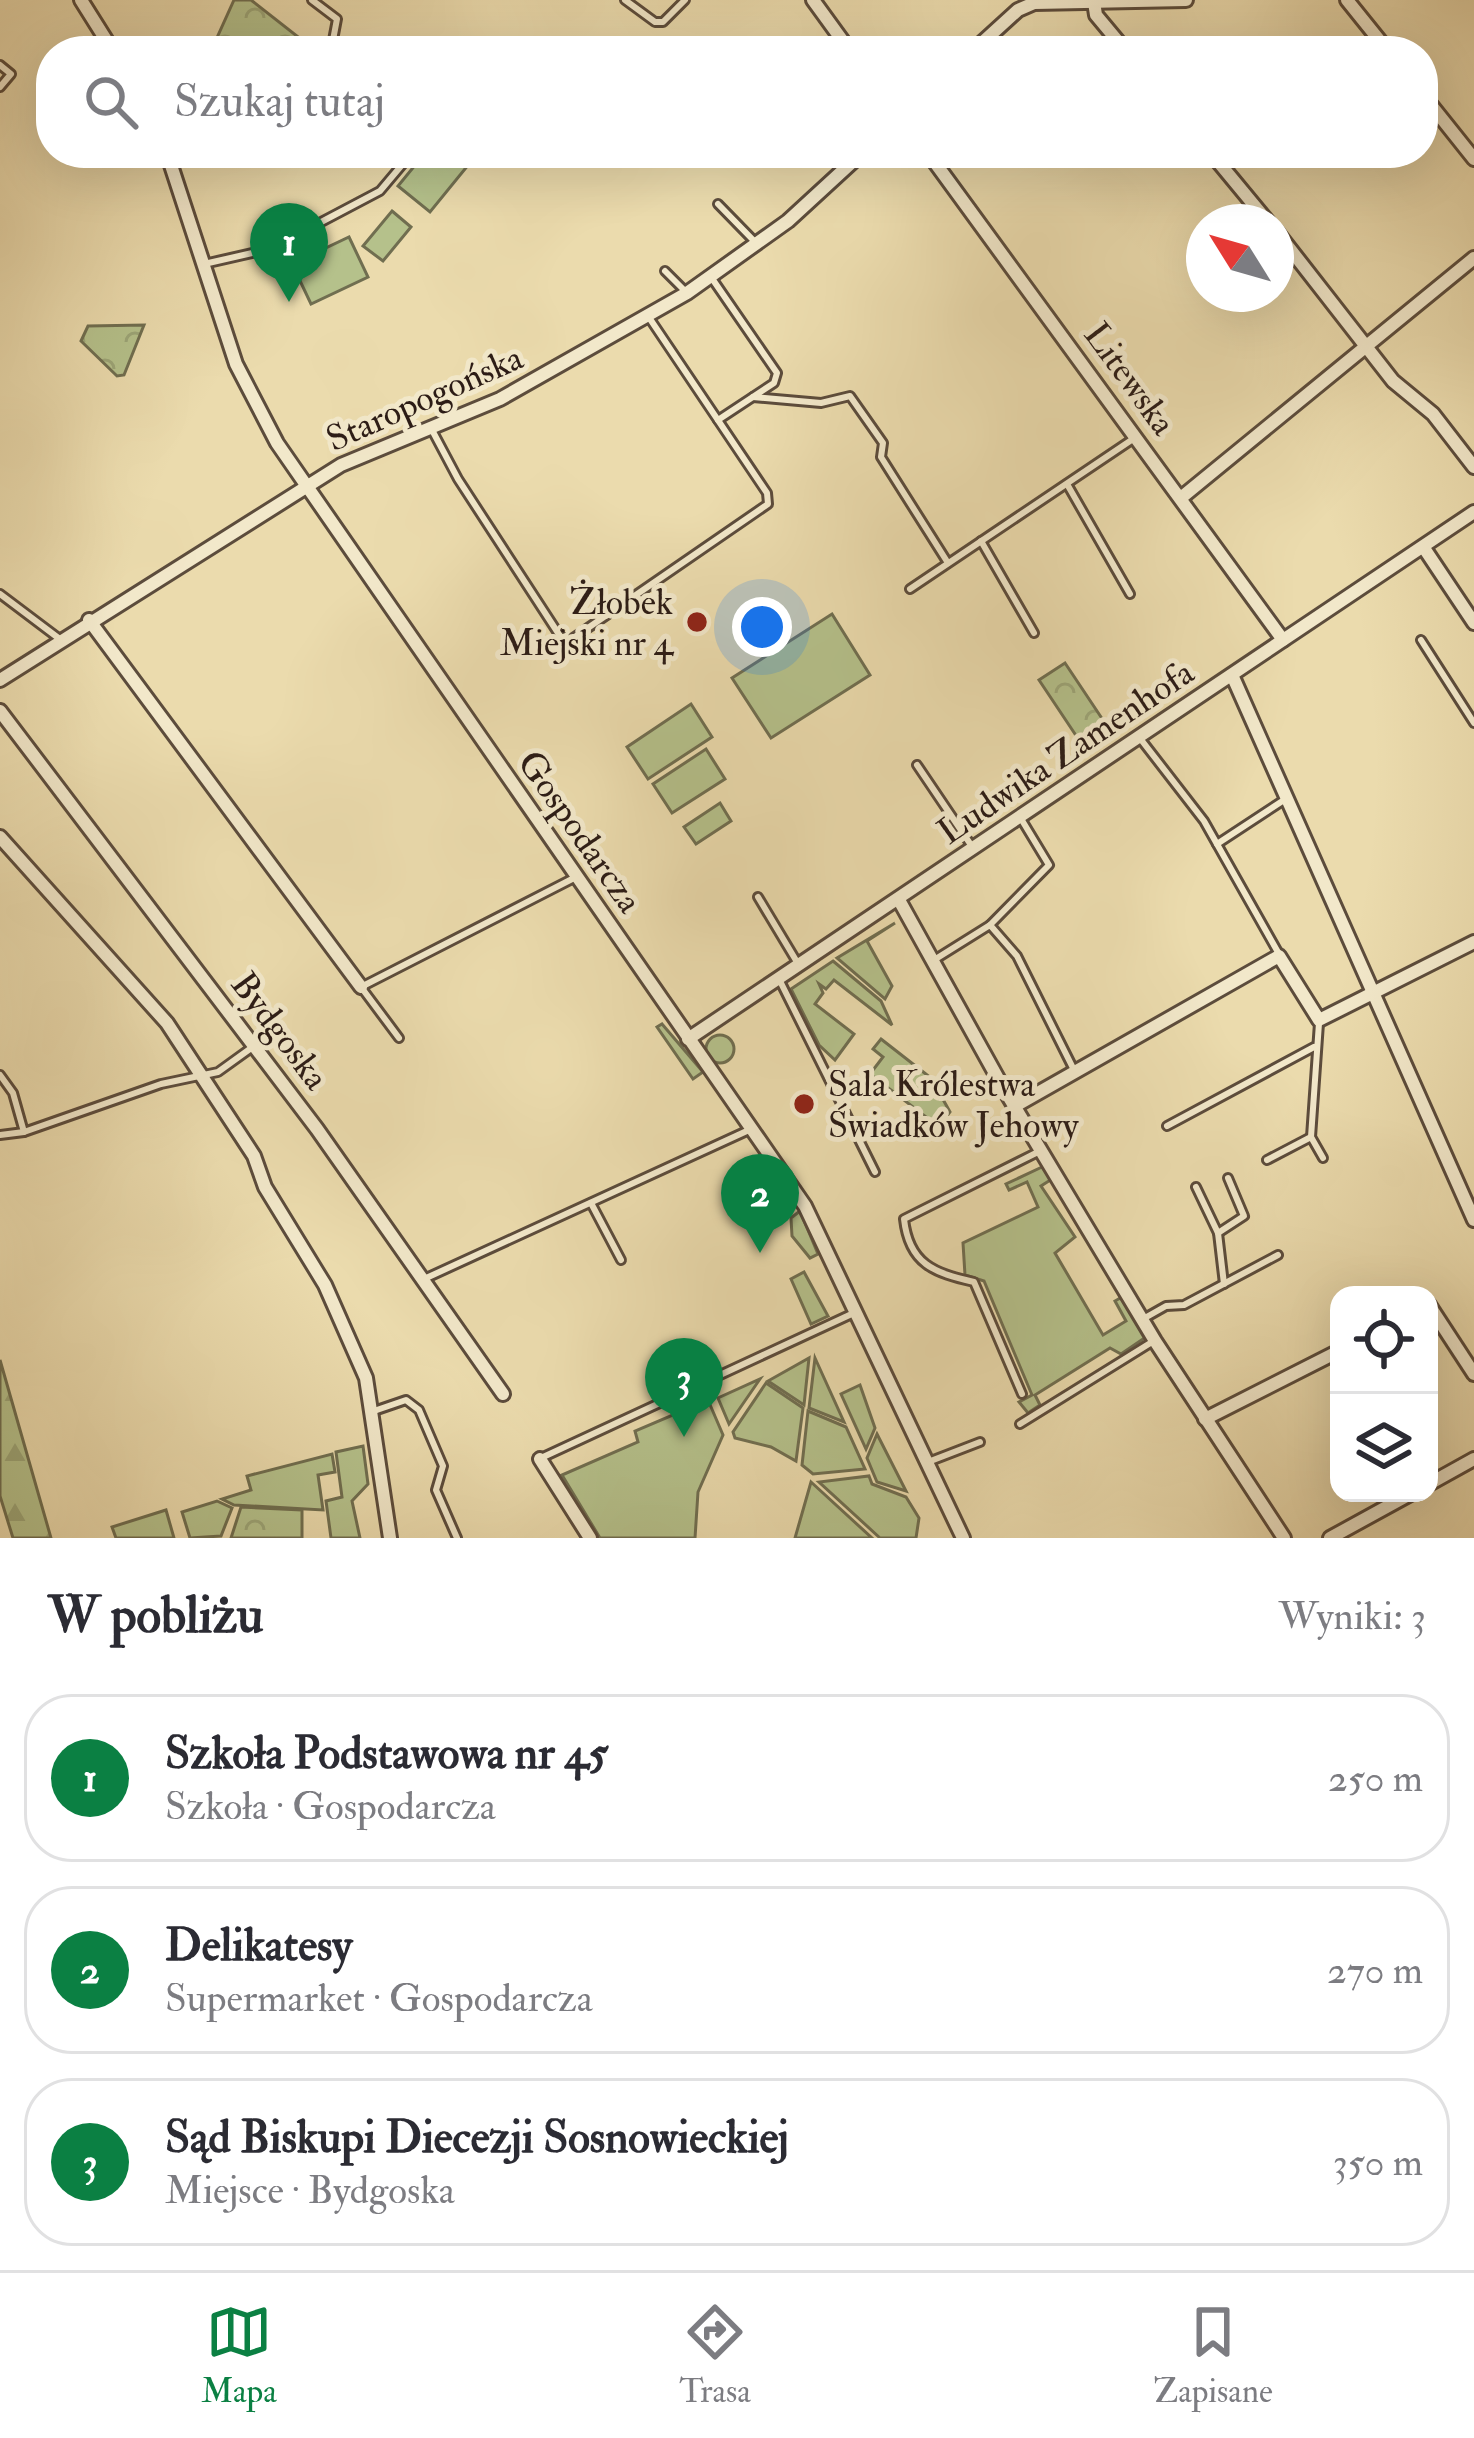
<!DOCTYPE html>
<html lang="pl">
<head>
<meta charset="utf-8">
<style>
	:root { --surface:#fff; --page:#f7f7f7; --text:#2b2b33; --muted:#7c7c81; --line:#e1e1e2; --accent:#0b8043 }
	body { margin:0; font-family:"IM FELL Double Pica",serif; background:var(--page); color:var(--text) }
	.controls { position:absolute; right:36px; bottom:36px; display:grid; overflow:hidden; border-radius:24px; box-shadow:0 12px 48px #0002 }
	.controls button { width:108px; height:108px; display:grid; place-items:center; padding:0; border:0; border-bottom:3px solid var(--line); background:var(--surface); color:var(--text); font:60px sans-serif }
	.compass { position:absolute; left:1186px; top:204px; width:108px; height:108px; border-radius:50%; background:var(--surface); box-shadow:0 12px 48px #0002; rotate:307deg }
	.you { position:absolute; left:762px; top:627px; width:42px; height:42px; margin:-30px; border:9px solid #fff; border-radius:50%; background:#1a73e8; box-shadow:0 0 0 18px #1a73e833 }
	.badge { display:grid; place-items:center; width:78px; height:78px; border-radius:50%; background:var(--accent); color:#fff; font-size:39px; font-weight:700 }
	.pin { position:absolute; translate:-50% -99px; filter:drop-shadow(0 3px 6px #0008) }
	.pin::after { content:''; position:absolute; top:63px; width:42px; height:36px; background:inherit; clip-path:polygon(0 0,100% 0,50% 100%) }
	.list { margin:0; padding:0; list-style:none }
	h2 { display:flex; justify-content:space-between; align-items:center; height:156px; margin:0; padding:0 48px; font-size:51px }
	h2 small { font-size:39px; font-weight:400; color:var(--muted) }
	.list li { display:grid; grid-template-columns:78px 1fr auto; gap:36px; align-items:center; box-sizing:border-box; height:168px; margin:0 24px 24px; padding:0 24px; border:3px solid var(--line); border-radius:48px }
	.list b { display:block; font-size:45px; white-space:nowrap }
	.list p { margin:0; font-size:39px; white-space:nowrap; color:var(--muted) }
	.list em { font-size:39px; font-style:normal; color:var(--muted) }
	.icon { flex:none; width:66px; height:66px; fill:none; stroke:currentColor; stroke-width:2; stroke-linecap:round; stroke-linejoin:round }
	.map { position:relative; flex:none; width:1474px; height:1538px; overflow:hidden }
	.search { position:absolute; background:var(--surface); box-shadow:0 12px 48px #0002; left:36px; right:36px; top:36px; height:132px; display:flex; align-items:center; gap:30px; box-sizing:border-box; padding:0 42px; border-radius:48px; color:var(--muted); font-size:45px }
	.sheet { height:732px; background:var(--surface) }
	nav { display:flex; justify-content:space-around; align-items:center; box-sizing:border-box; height:168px; border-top:3px solid var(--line); background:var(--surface); font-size:33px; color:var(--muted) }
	nav a { display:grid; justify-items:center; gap:6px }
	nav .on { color:var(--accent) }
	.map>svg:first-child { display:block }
</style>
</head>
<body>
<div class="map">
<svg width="1474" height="1538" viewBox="0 0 1474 1538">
	<defs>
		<pattern id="forest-firs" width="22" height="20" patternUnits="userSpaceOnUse" patternTransform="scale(3)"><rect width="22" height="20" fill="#b5c18b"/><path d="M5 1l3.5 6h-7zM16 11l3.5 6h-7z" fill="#9ca577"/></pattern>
		<pattern id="park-crowns" width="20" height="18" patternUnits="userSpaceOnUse" patternTransform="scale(3)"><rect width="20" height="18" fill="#b5c18b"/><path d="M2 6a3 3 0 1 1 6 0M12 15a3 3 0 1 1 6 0" fill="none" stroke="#9ca577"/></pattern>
	</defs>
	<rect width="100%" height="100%" fill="#ebdbad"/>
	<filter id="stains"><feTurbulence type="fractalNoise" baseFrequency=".00167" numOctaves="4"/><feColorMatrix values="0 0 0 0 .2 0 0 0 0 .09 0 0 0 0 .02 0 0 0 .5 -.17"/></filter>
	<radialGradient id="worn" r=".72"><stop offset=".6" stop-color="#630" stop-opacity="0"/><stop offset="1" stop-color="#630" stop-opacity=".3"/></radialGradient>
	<!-- green -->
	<g fill="#b5c18b" stroke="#706e50" stroke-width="3">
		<path d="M425,153h53l-48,59 -32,-26z"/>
		<path d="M392,211l19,16 -28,34 -20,-15z"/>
		<path d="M349,237l19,40 -57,27 -19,-40z"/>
		<path d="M832,614l38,61 -99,63 -39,-60z"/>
		<path d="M691,704l21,33 -64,42 -21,-32z"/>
		<path d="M706,749l19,30 -53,34 -19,-29z"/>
		<path d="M720,803l11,18 -35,23 -12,-17z"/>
		<path d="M895,923l-28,18 25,45 -7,13 -48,-41z"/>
		<path d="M833,961l48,40 11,24 -58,-45 -8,9 -7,-5 4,9 -8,11 39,30 -19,26 -16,-15 -28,-56z"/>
		<path d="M662,1024l41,48 -10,7 -36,-52z"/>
		<circle cx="720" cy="1049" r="14"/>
		<path d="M881,1039l50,39 19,34 -11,15 -69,-53 13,-17 -10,-8z"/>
		<path d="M1042,1167l10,12 -11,7 34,51 -20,16 48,82 23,-14 -11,-20 7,-4 24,40 -25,17 -11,-6 -75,47 5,10 -12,8 -9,-11 13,-7 -48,-114 -19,-6 -2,-32 75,-36 -11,-25 -18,8 -3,-6z"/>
		<path d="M800,1211l18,43 -8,4 -18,-22 -1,-18z"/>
		<path d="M804,1272l24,44 -17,8 -20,-45z"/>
		<path d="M809,1358l-5,47 -36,-24z"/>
		<path d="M815,1358l29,64 -35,-14z"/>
		<path d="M760,1379l-31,45 -11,-26z"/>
		<path d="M766,1383l37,25 -7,53 -25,-14 -36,-9 -2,-6z"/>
		<path d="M860,1385l15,43 -9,21 -25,-55z"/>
		<path d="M708,1400l15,35 -25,57 -3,46h-95l-38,-63 76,-33 -3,-11z"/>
		<path d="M808,1411l38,16 19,42 -52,5 -11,-9z"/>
		<path d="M877,1434l29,57 -29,-9 -10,-24z"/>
		<path d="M363,1446l5,38 -16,17 8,37h-29l-5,-37 16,-4 -6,-45z"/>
		<path d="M332,1454l3,18 -17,3 5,35 -89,-5 -12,-6 29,-9 -4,-14z"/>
		<path d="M869,1476l3,8 34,13 13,21 -3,20h-36l-61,-56z"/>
		<path d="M811,1482l61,56h-77z"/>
		<path d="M217,1501l15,7 -11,28 -31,2 -8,-26z"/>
		<path d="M166,1510l8,28h-58l-4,-11z"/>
	</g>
	<!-- forest -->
	<path fill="url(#forest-firs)" stroke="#706e50" stroke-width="3" d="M0,1360l51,178h-38l-13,-42z"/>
	<!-- park -->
	<g fill="url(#park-crowns)" stroke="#706e50" stroke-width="3">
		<path d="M234,0h17l65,51h-105z"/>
		<path d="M144,325l-20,50 -7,1 -36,-35 7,-15z"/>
		<path d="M1065,663l40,60 -26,17 -40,-60z"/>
		<path d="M241,1507l61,3v28h-71z"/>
	</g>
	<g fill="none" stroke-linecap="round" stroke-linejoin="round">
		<defs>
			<g id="service">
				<path d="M312,0l25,19 -4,21"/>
				<path d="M625,0l30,22h8l22,-22"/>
				<path d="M0,65l11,9 -11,13"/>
				<path d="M718,204l39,40"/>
				<path d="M204,264l66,-15 110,-58 32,-38"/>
				<path d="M665,271l22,22"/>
				<path d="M711,277l66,96 -3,10 -56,37"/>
				<path d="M753,397l68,6 29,-7 33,47 -2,14 67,106"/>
				<path d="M432,430l26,49 102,157 9,5 199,-137 -1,-11 -119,-177"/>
				<path d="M1067,484l63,110"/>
				<path d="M981,541l53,92"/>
				<path d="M910,589l223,-150"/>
				<path d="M0,594l61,46"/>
				<path d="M1421,640l53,83"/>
				<path d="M1139,737l65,84 75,133"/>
				<path d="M917,765l54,80"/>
				<path d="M1217,844l67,-44"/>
				<path d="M758,897l39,65"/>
				<path d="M990,925l59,-60 -29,-48"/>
				<path d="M934,960l56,-35 27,31 57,114"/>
				<path d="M780,981l95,191"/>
				<path d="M1319,1023l-8,114 12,21"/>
				<path d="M399,1038l-38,-51 215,-110"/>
				<path d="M0,1075l13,18 11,39 -24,3"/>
				<path d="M1167,1126l147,-79"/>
				<path d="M24,1132l137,-48 57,-12 36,-26"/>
				<path d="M1267,1160l44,-23"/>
				<path d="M1196,1187l22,46 6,51"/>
				<path d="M591,1203l30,57"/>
				<path d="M1218,1233l26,-17 -16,-38"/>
				<path d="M424,1279l325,-149"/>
				<path d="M1143,1319l23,-13 18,-1 94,-50"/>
				<path d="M1022,1394l-48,-112c-40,-9 -65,-18 -70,-63l134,-67"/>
				<path d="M371,1412l35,-12 13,10 24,56 -7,24 21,48"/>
				<path d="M1020,1424l132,-82"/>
				<path d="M541,1458l315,-146"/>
				<path d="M928,1462l52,-20"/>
			</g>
			<g id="minor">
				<path d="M81,0l32,51"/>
				<path d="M813,0l37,51"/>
				<path d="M1347,0l41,51"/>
				<path d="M1094,2l2,13 30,36"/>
				<path d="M973,51l45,-41 16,-7 152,-3"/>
				<path d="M1423,95l51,64"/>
				<path d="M167,153l69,211 41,79 528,763 158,332"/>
				<path d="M928,153l355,487"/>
				<path d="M1211,153l57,69"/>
				<path d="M1276,231l117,150 40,33 41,53"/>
				<path d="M1182,497l292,-239"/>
				<path d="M1424,548l50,75"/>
				<path d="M89,620l272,367"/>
				<path d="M1232,675l242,545"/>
				<path d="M0,680l341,-215 159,-66 187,-106 101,-72 74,-68"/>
				<path d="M0,711l317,418 186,265"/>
				<path d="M0,837l167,186 87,133 11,31 60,98 41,93 24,160"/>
				<path d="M899,900l102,184 154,257 129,197"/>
				<path d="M688,1039l786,-527"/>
				<path d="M1015,1106l264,-150 40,64 155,-78"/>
				<path d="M1429,1305l45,69"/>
				<path d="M1205,1419l134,-68"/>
				<path d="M540,1459l50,79"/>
				<path d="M1429,1484l45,-25"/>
				<path d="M1330,1538l82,-45"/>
			</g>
		</defs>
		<!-- service casing -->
		<use href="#service" stroke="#5c4c3c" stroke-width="12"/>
		<!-- minor casing -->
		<use href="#minor" stroke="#5c4c3c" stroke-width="18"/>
		<!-- service -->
		<use href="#service" stroke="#f2e8ca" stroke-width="6"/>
		<!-- minor -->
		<use href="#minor" stroke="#f2e8ca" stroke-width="12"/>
	</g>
	<!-- markers -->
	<g fill="#8f2418" stroke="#f2e8ca" stroke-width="4.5">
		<circle cx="697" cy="622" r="12"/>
		<circle cx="804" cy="1104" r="12"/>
	</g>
	<g text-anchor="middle" stroke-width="10" stroke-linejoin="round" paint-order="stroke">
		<!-- street labels -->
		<g font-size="36" fill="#2c1c16" stroke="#f2e8ca">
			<text transform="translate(1131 378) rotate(54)" y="13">Litewska</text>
			<text transform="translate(424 397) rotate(-24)" y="13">Staropogońska</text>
			<text transform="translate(1065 751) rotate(-34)" y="13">Ludwika Zamenhofa</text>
			<text transform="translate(581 831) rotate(55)" y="13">Gospodarcza</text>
			<text transform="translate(281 1030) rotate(53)" y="13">Bydgoska</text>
		</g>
		<!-- poi labels -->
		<g font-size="36" fill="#2c1c16" stroke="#f2e8ca" text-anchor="end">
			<text x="673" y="614">Żłobek<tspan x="673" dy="41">Miejski nr 4</tspan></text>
			<text x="828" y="1096" text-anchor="start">Sala Królestwa<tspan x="828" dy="41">Świadków Jehowy</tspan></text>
		</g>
	</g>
	<rect width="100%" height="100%" filter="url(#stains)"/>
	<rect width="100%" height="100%" fill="url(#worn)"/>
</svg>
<div class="controls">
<button><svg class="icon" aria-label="locate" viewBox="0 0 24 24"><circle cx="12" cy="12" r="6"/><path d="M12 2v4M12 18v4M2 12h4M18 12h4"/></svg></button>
<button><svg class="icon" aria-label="layers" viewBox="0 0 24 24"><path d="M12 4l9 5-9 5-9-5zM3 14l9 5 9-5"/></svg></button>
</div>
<svg class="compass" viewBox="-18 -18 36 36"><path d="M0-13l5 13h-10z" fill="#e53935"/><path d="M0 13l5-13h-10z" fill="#7c7c81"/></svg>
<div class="you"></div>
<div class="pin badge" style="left:289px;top:302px">1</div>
<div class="pin badge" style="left:760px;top:1253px">2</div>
<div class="pin badge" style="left:684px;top:1437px">3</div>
<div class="search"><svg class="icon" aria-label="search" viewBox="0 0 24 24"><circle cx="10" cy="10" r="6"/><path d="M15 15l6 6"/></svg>Szukaj tutaj</div>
</div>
<section class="sheet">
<h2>W pobliżu<small>Wyniki: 3</small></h2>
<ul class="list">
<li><span class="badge">1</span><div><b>Szkoła Podstawowa nr 45</b><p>Szkoła · Gospodarcza</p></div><em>250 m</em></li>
<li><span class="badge">2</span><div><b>Delikatesy</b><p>Supermarket · Gospodarcza</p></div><em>270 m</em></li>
<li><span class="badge">3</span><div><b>Sąd Biskupi Diecezji Sosnowieckiej</b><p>Miejsce · Bydgoska</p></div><em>350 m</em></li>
</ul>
</section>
<nav>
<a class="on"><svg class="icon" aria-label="map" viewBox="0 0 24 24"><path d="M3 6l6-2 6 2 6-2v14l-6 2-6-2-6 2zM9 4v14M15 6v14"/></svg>Mapa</a>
<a><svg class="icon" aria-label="directions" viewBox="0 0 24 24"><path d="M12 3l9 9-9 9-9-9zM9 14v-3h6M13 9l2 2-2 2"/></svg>Trasa</a>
<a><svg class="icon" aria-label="saved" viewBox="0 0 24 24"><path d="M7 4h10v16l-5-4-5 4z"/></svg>Zapisane</a>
</nav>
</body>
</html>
